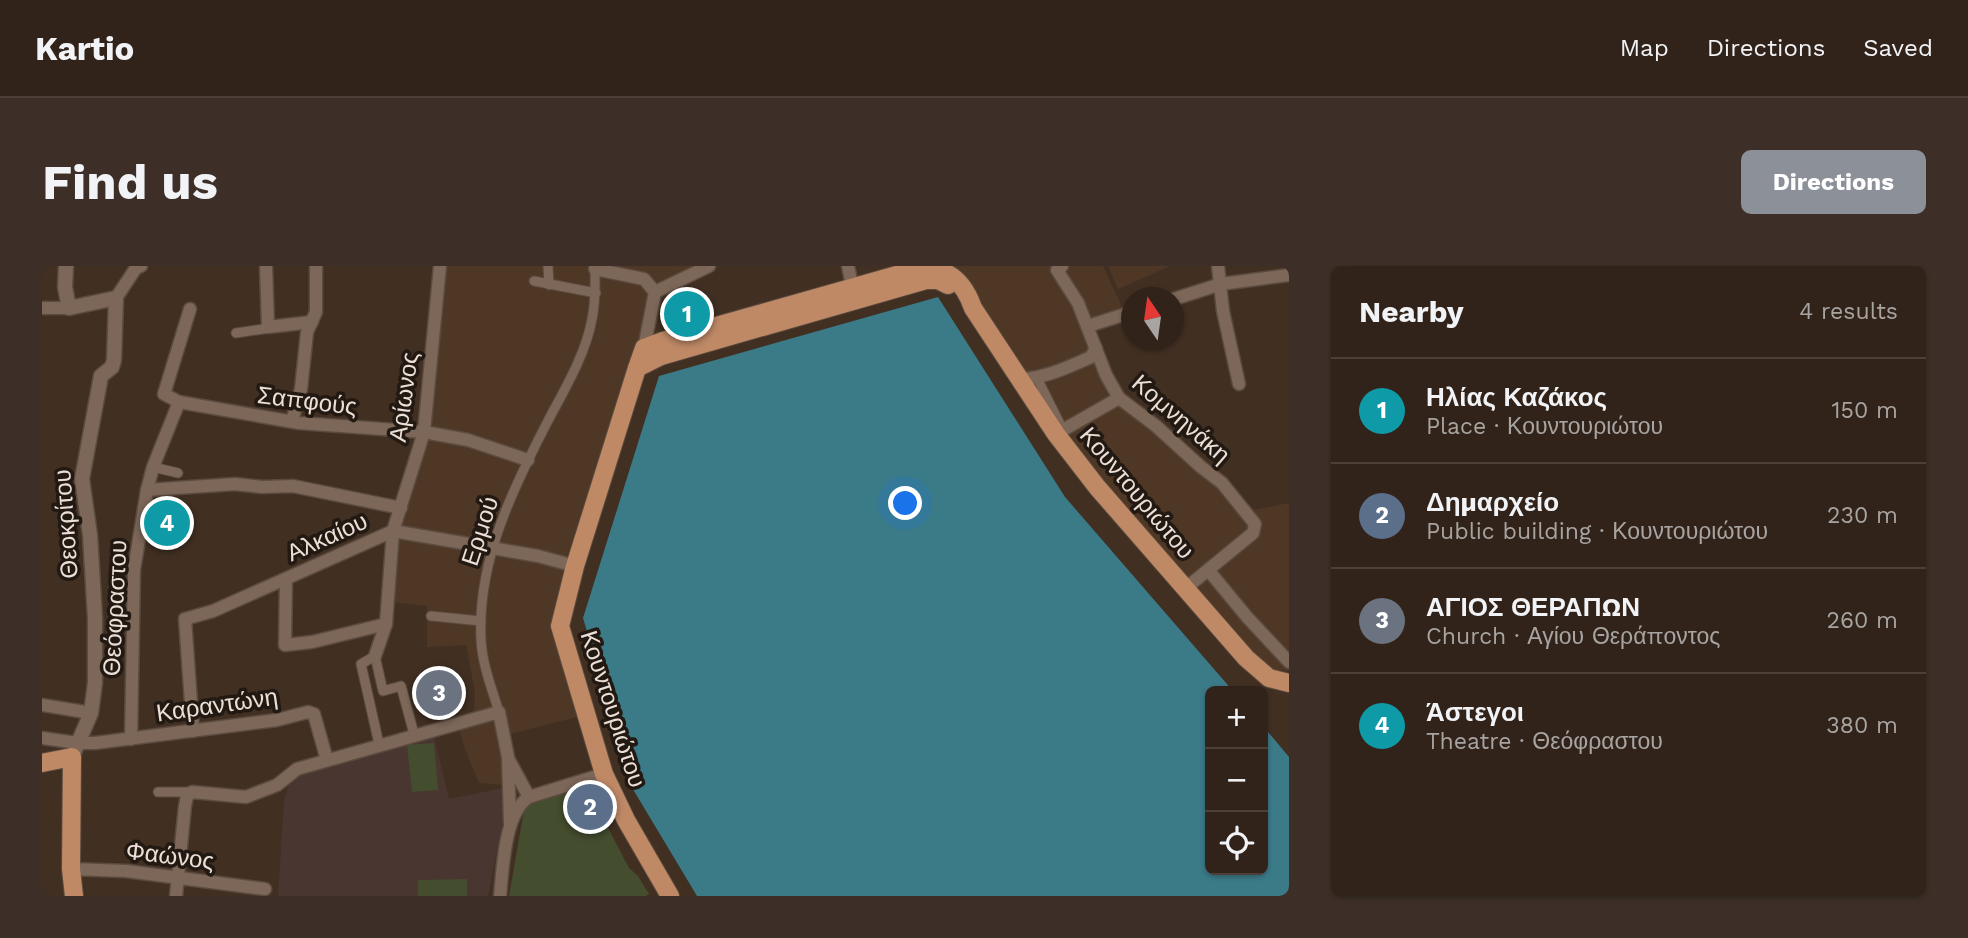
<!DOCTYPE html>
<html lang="en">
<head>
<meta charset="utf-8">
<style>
	:root { --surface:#31231a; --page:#3d2f27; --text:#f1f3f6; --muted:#a8a4a2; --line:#4c4039; --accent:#8c9099 }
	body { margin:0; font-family:"Work Sans",sans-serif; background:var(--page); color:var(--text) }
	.controls { position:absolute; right:21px; bottom:21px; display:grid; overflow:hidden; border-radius:10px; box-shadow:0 2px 5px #0004 }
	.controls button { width:63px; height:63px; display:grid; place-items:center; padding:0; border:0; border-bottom:2px solid var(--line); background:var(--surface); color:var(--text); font:35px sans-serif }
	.compass { position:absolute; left:1079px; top:21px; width:63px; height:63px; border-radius:50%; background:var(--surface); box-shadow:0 2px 5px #0004; rotate:347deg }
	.you { position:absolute; left:864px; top:238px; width:24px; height:24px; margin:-18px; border:5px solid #fff; border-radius:50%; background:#1a73e8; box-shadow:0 0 0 10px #1a73e833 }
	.badge { display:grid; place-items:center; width:46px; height:46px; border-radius:50%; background:var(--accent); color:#fff; font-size:23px; font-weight:700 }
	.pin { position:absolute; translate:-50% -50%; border:4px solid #fff; box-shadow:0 2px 7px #0006 }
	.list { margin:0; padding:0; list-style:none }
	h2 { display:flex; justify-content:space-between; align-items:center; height:91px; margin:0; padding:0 28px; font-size:30px }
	h2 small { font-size:23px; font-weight:400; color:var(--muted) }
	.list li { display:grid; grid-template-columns:46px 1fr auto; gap:21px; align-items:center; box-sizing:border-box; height:105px; padding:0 28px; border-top:2px solid var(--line) }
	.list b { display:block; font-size:26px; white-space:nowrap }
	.list p { margin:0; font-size:23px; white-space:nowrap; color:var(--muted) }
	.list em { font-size:23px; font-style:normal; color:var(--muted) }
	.icon { flex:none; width:38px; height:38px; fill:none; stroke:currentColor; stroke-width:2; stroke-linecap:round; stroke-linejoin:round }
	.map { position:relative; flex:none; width:1247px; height:630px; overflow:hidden; border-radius:10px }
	header { display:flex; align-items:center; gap:42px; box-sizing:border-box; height:98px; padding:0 35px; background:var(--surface); border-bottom:2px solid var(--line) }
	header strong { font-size:33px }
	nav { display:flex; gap:38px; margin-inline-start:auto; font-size:24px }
	.intro { display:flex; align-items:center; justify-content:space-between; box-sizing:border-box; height:168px; padding:0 42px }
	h1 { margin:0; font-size:49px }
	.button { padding:18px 32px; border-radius:10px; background:var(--accent); color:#fff; font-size:24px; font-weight:700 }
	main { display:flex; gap:42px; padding:0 42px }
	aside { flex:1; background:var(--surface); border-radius:10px; box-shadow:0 2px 5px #0004 }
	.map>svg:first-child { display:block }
</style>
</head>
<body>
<header>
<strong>Kartio</strong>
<nav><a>Map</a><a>Directions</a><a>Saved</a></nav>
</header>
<div class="intro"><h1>Find us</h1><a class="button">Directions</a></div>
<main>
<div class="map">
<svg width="1247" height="630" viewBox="0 0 1247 630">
	<rect width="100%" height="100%" fill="#412f22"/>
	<!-- built -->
	<g fill="#4f3726">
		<path d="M401,0h258l-52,21 -10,53 -73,220 -12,55 6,41 17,61 -75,19 4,49 -27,-2 -15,-36 -7,-28 17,-4 1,-23 -9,-47 -39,2v-41l-35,-4 5,-74 22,-67z"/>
		<path d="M908,0h153l21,45 -33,11 18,50 11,18 85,76 24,16 25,28 35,-7v168l-24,-2 -162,-180z"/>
		<path d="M1066,0h62l-52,23z"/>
	</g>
	<!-- education -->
	<path fill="#4a3631" d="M391,467l16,66 55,-11 3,13 -19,95h-210l6,-94 4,-16 13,-12z"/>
	<!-- green -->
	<g fill="#444d2e">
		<path d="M392,477l4,47 -26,2 -5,-47z"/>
		<path d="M545,519l4,1 -20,10 16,34 18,-8 24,46 9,8 11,18 -3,2h-137l15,-86 8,-8z"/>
		<path d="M425,613v17h-49v-16z"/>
	</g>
	<!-- water -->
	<path fill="#3b7a87" d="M896,31l127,200 168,194h-23v179h53v-144l26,31v139h-592l-63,-105 -51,-173 76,-242z"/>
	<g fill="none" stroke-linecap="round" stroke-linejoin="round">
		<defs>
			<g id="pedestrian">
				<path d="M506,0l1,19"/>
				<path d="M492,15l62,12"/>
				<path d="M194,67l34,-5"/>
				<path d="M995,112l26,52"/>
				<path d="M111,201l25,6"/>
				<path d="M389,350l50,5"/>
				<path d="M457,446c-7,-23 -17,-48 -18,-73 -4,-79 33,-153 69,-222 16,-30 36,-64 42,-98 4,-18 3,-35 3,-53"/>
				<path d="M337,478l-18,-80 14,-8 8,35 18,-5 13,48"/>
				<path d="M116,526h34"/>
			</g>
			<g id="minor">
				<path d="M224,0l2,61 44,-5"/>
				<path d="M806,0l6,29"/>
				<path d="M1020,0l-5,4 21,33 28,72 13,23 37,28 45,41 21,16 33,41 -2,9 -67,55"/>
				<path d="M1176,0l5,45 16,73"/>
				<path d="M553,3l49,10 11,13"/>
				<path d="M74,32l20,-30 5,-2"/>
				<path d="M1132,33l47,-15 68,-9"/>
				<path d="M0,42h27"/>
				<path d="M148,43l-26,85 15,8 120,21 125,9 44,8 60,20"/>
				<path d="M1046,60l44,-14"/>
				<path d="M602,82l11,-56 54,-26"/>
				<path d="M979,113c25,-1 47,-12 70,-22l5,-9"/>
				<path d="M250,155l9,-32 6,-57 9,-20v-46"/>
				<path d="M1014,168l63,-36"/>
				<path d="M105,224l88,-6 27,3 31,-1 108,22"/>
				<path d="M1167,305l38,46 42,45"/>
				<path d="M244,313l-1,66 27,-3 74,-18"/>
				<path d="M333,390l11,-32 7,-93 31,-99 16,-166"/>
				<path d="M0,439l49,8"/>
				<path d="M151,465l-8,-112 28,-8 180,-80 145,25 37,10"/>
				<path d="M0,472l35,5h18l182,-23 31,-8 6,2 13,46"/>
				<path d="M89,473l3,-169 13,-80 6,-23 26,-65"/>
				<path d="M467,494l20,37"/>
				<path d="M29,603l55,2 139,18"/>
				<path d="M134,630l9,-90 2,-10 5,-4 54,5 31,-12 20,-16 202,-57 9,45 2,66"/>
				<path d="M458,630c3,-28 4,-83 29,-99l75,-23"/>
			</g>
			<path id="tertiary" d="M24,0l-1,21 4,21 47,-10 -2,62 -2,7 -11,9 -19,103 8,56 5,83v65l-4,30 -19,44"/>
			<g id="primary">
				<path d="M595,102l24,-12 265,-76h12l10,5"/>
				<path d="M0,497l30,-6 -1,112 3,27"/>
				<path d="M628,630l-44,-76 -22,-46 -44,-148 15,-60 62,-198 7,-20 19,-7 255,-72c30,-3 46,13 55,39l83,126 41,53 149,171 23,20 20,5"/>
			</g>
		</defs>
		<!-- pedestrian casing -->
		<use href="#pedestrian" stroke="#5b4b3f" stroke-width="11"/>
		<!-- minor casing -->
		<use href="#minor" stroke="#5b4b3f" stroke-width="15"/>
		<!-- tertiary casing -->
		<use href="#tertiary" stroke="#5b4b3f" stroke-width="17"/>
		<!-- primary casing -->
		<use href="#primary" stroke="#5b4b3f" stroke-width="20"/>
		<!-- pedestrian -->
		<use href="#pedestrian" stroke="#7c6759" stroke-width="9"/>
		<!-- minor -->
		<use href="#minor" stroke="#7c6759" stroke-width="12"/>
		<!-- tertiary -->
		<use href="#tertiary" stroke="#7c6759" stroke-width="14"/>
		<!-- primary -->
		<use href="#primary" stroke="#bf8966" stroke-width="18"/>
	</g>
	<g text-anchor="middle" stroke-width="7" stroke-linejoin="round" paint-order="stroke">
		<!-- street labels -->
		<g font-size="24" fill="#ebdfd7" stroke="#221913">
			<text transform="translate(362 131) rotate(-82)" y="8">Αρίωνος</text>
			<text transform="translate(265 135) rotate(7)" y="8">Σαπφούς</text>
			<text transform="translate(1139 153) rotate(41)" y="8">Κομνηνάκη</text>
			<text transform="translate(1095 227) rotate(50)" y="8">Κουντουριώτου</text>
			<text transform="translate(24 258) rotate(-94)" y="8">Θεοκρίτου</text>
			<text transform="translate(438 265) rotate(-72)" y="8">Ερμού</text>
			<text transform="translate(285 271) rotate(-24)" y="8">Αλκαίου</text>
			<text transform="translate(73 342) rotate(-87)" y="8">Θεόφραστου</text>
			<text transform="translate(175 439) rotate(-8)" y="8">Καραντώνη</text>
			<text transform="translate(571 443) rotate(72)" y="8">Κουντουριώτου</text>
			<text transform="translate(128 590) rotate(7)" y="8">Φαώνος</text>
		</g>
	</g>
</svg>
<div class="controls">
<button>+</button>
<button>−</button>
<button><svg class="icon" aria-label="locate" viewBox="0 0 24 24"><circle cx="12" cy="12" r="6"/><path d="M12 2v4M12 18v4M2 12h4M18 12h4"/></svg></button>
</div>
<svg class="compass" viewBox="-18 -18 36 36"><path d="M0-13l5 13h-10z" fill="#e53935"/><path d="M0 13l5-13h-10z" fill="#a8a4a2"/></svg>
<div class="you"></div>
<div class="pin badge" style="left:645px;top:48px;background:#0f9aa8">1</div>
<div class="pin badge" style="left:548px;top:541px;background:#5c6f8a">2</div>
<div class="pin badge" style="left:397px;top:427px;background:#6b7280">3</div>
<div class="pin badge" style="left:125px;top:257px;background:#0f9aa8">4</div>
</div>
<aside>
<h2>Nearby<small>4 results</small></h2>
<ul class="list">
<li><span class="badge" style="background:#0f9aa8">1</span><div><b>Ηλίας Καζάκος</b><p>Place · Κουντουριώτου</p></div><em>150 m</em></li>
<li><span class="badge" style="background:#5c6f8a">2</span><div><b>Δημαρχείο</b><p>Public building · Κουντουριώτου</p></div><em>230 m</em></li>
<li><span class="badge" style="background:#6b7280">3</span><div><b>ΑΓΙΟΣ ΘΕΡΑΠΩΝ</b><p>Church · Αγίου Θεράποντος</p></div><em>260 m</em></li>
<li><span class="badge" style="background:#0f9aa8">4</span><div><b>Άστεγοι</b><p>Theatre · Θεόφραστου</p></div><em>380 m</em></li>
</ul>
</aside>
</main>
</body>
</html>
